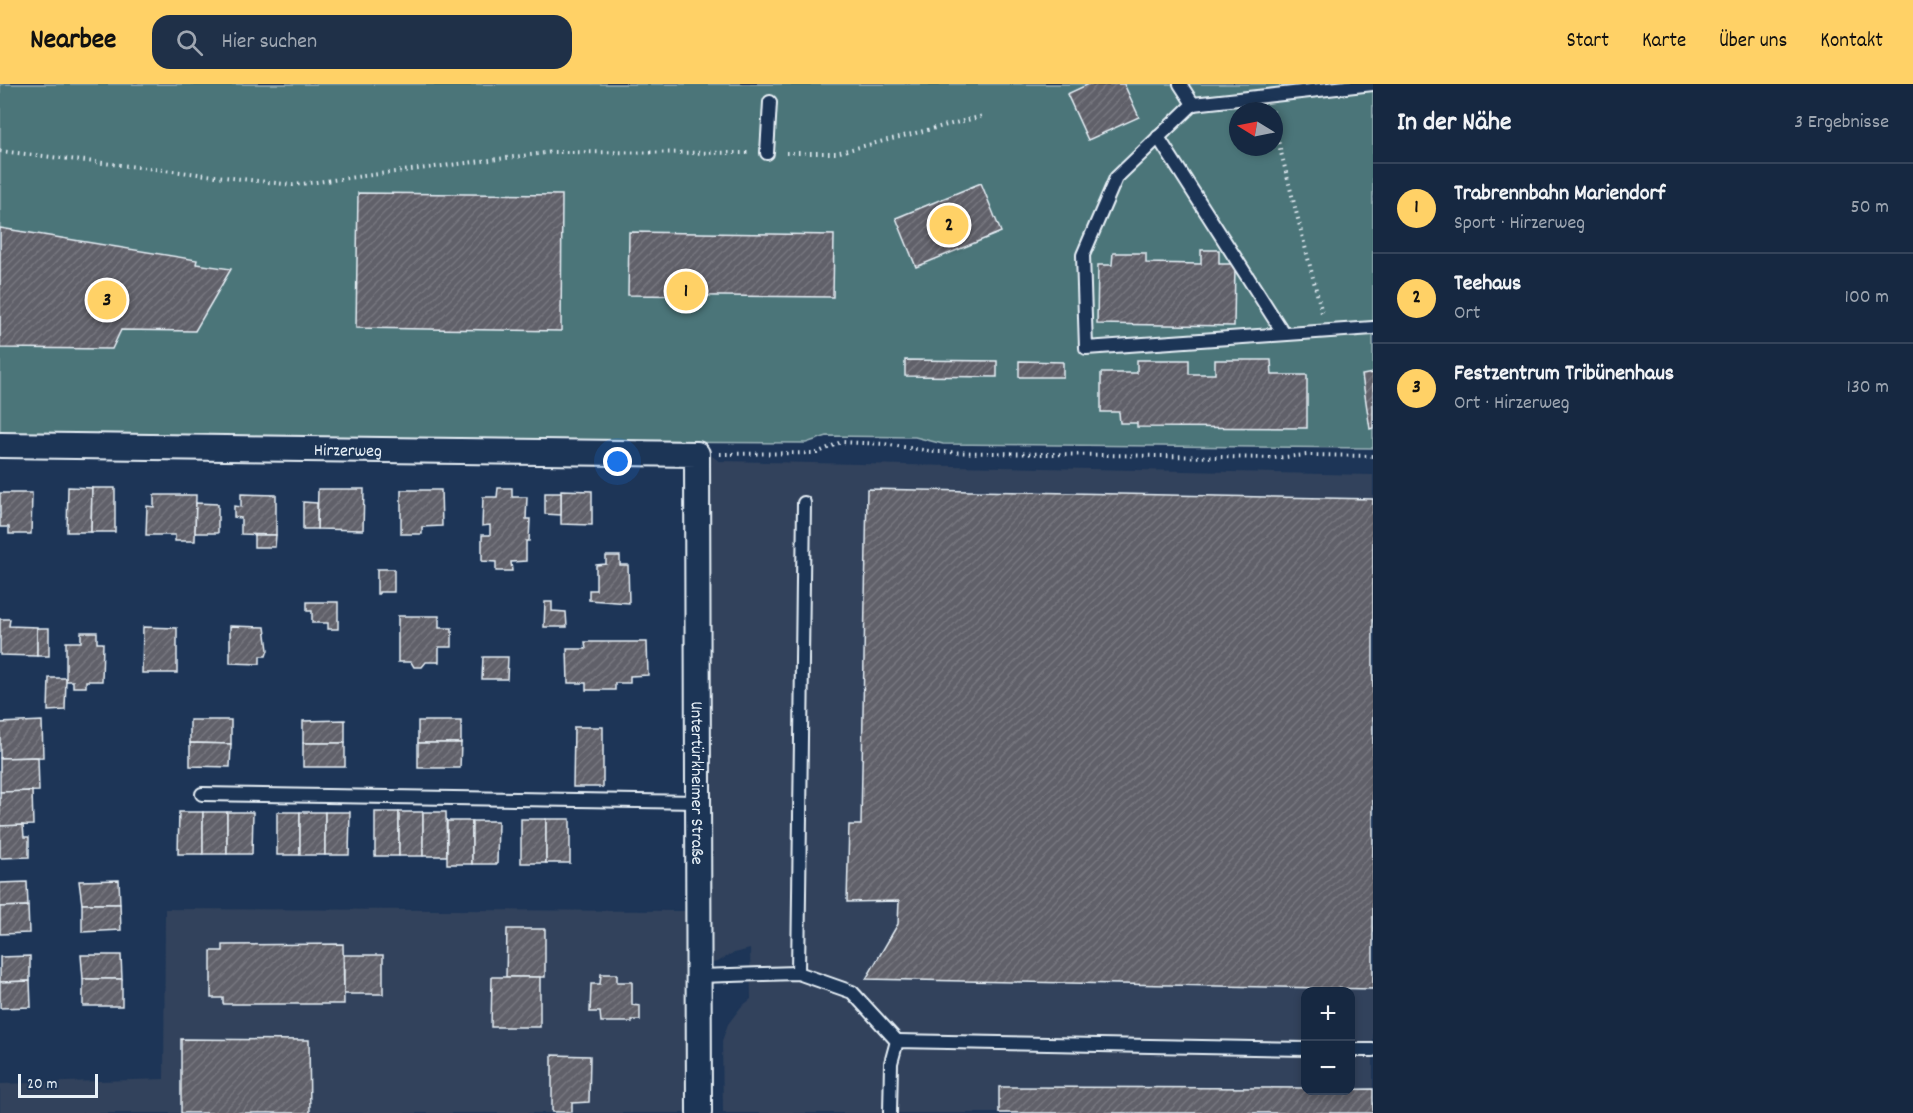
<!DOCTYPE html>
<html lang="de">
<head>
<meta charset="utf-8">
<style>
	:root { --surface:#162841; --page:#1f3048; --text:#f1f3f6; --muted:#9ea6b1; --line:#35445a; --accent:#ffd166 }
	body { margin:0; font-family:Dekko,sans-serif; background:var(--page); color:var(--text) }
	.controls { position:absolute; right:18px; bottom:18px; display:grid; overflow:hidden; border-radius:12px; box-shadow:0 3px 9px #0003 }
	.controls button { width:54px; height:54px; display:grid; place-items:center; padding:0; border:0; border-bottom:2px solid var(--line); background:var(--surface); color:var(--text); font:30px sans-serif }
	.compass { position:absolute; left:1229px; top:18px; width:54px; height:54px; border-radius:50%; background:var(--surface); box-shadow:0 3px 9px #0003; rotate:280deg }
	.scale { position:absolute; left:18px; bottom:15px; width:80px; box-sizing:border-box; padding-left:6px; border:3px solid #e8f1f8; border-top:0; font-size:16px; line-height:21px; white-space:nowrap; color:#e8f1f8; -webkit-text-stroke:4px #1d3557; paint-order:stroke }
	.you { position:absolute; left:618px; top:378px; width:21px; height:21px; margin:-15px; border:4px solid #fff; border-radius:50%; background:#1a73e8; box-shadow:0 0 0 9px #1a73e833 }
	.badge { display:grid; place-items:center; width:39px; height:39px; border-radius:50%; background:var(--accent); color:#111; font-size:20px; font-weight:700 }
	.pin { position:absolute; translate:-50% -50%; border:3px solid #fff; box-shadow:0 2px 6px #0006 }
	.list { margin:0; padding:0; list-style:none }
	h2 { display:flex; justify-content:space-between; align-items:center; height:78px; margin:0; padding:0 24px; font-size:26px }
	h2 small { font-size:20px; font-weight:400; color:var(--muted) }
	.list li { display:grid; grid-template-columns:39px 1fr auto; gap:18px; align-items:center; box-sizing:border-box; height:90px; padding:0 24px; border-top:2px solid var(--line) }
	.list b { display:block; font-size:22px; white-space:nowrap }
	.list p { margin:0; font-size:20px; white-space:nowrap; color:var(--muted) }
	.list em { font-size:20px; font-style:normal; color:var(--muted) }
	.icon { flex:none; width:33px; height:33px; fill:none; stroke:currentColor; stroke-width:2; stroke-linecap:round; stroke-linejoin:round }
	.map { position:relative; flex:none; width:1373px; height:1029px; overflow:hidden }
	header { display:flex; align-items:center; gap:36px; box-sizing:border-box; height:84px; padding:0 30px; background:var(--accent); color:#111 }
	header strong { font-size:28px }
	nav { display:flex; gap:33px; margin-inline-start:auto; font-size:21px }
	.search { width:420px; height:54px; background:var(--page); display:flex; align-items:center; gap:15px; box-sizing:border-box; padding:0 21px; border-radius:18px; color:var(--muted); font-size:22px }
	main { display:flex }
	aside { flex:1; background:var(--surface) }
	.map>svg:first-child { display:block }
</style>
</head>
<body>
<header>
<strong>Nearbee</strong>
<div class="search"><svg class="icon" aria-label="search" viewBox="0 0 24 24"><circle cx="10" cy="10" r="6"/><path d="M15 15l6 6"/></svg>Hier suchen</div>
<nav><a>Start</a><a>Karte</a><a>Über uns</a><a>Kontakt</a></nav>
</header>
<main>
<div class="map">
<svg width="1373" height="1029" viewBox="0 0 1373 1029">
	<defs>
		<pattern id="building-hatch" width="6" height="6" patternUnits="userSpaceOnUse" patternTransform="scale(1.5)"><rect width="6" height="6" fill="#606069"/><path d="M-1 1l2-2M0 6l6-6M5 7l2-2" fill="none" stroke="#77777f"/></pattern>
	</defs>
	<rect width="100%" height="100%" fill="#1d3557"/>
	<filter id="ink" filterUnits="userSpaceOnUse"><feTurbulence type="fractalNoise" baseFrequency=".0167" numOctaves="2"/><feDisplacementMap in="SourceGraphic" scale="12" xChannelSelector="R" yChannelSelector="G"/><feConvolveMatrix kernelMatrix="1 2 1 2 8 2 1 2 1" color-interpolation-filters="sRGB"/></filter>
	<g filter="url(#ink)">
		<!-- built -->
		<g fill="#31425c" fill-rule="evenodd">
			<path d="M706,368l13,9 654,14v638h-650l-1,-72 6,-17 13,-17 10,-8 -1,-50 -19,5 -13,8 -6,1 -4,-2 3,-491zM1306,908h44v98h-44z"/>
			<path d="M165,825l521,2v202h-686v-29l164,-5z"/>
		</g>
		<!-- garden -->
		<path fill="#4c7479" stroke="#9ab2b8" stroke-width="1.5" fill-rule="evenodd" d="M0,0h1373v364l-430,-4 -28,-7 -88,-1 -21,7 -582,-3 -224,-5zM1238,27h36v36h-36z"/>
		<!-- building -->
		<g fill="url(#building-hatch)" stroke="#e8f1f8" stroke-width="1.5">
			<path d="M1089,0h35l15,33 -51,23 -21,-46z"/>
			<path d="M981,99l20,49 -85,35 -20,-49z"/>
			<path d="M358,109l204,2 -1,136 -205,-3z"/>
			<path d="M0,144l197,32 -1,4 35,5 -36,62 -74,-1 -9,19 -112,-1z"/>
			<path d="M629,148l205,3 -1,62 -205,-2z"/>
			<path d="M1201,166h18v14h16l-1,62 -137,-2 1,-59h14l1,-12h33v10l55,1z"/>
			<path d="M905,276l92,1v16l-92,-1z"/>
			<path d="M1137,276h52v14h26v-14h56l1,15h35v53l-170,-1v-4h-17l-1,-11h-18v-39h36z"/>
			<path d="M1019,277l44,1v15h-44z"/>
			<path d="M1373,289v55l-3,1 -8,-54z"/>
			<path d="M68,403l24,1 -1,44h-24z"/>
			<path d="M92,404h23v44h-24z"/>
			<path d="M498,404h14v9h15l-1,22h4l-1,22h-3v20l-15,1 1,9h-16v-9l-14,-1v-26h8v-10l-8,1 1,-29h14z"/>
			<path d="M318,405h46l-1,41 -46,-1z"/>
			<path d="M867,405l506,10v490l-507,-10 32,-55 1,-23 -52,1 2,-77h12z"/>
			<path d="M401,406h40l1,36 -20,1v7h-21z"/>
			<path d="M561,406l31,1v34l-31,-1z"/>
			<path d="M0,409h32l-1,41h-22v-7h-9z"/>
			<path d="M545,409h16v22l-16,-1z"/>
			<path d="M241,410l35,1v40l-35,-1v-16l-7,-1v-11l7,1z"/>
			<path d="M154,411h42l-1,46h-20v-6h-29l1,-29 7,1z"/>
			<path d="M303,418l14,1v26h-14z"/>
			<path d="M196,419l22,1v29h-23z"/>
			<path d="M254,451h22l-1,12h-21z"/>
			<path d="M606,472h14v9h8l1,38 -40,-3v-10h7v-25l10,-1z"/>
			<path d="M377,485h17v23h-15v2h-2z"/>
			<path d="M307,518h31v27h-10v-6h-16v-12h-5z"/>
			<path d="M545,518h7v9l14,1 1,15h-23z"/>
			<path d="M398,532h41v12h13v19h-13v15h-13l-4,5h-8l-3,-5h-13z"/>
			<path d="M0,535h10l-1,7 28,1v29l-37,-1z"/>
			<path d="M230,542l35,1 3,23 -2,6h-6v8l-30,-1z"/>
			<path d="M143,543l34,1v45h-35z"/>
			<rect x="37" y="544" width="12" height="28"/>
			<path d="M81,548h16v11h6l-1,38h-16v6h-13v-6h-7v-39h15z"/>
			<path d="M585,558h62l1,33 -18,1v7h-15v7h-29v-7h-18l-1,-34h19z"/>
			<path d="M483,573h25l-1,22h-25z"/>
			<path d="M49,594h17l-1,32 -17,1z"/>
			<path d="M190,636h41v24l-41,-1z"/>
			<path d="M345,636v23h-42v-22z"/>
			<path d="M42,637l1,36 -43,1v-35z"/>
			<rect x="418" y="637" width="43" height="22"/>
			<path d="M574,643h29v60h-30z"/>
			<path d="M190,659l41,1 -1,23 -40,-1z"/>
			<rect x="303" y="659" width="42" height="24"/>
			<path d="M418,659h43l-1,25h-42z"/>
			<path d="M38,673l1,34 -39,1v-34z"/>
			<path d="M32,707l1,34 -33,1v-34z"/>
			<path d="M179,728h24v42h-25z"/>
			<rect x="203" y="728" width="24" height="42"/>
			<path d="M227,728h26l-1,42h-25z"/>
			<rect x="277" y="728" width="23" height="43"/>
			<rect x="300" y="728" width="25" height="43"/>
			<path d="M325,728h25l-1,43h-24z"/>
			<rect x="375" y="728" width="24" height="44"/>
			<rect x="399" y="728" width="24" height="44"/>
			<path d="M423,728h23l1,44h-24z"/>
			<rect x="521" y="735" width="25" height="44"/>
			<rect x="546" y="735" width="24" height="44"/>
			<rect x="447" y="737" width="25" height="43"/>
			<path d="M472,737h26l-1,43h-25z"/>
			<path d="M23,741l1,12h5v20l-29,1v-32z"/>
			<path d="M119,796l1,24h-38l-3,-23z"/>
			<path d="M27,798l1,24 -28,1v-24z"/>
			<path d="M82,820h38l1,26 -39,2z"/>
			<path d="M28,822l1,27 -29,1v-27z"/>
			<path d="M507,845h38v48h-39z"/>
			<path d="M343,860l1,60h-121v-6h-12v-47h12v-6z"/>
			<path d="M81,871h40l1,24h-39z"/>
			<rect x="344" y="871" width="39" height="39"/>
			<path d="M30,872v25l-30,1v-25z"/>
			<path d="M601,890h16v8h15v23l8,1v14h-8v2h-31l-1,-10h-10l1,-28h9z"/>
			<path d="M492,893h48v50h-49z"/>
			<rect x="83" y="895" width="39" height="27"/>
			<path d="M30,897l1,26 -31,1v-26z"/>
			<path d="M181,955l128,1 1,73h-129z"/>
			<path d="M552,971l38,1 -1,46 -17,1v9h-20z"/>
			<path d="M999,1003l307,1v2l67,-1v24h-374z"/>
		</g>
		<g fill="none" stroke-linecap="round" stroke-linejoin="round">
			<defs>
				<g id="service">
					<path d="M1180,0l13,20 180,-20"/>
					<path d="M1193,20l-77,74 -33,77 3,93 287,-20"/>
					<path d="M1158,53l126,197"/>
					<path d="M767,69l3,-51"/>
					<path d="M202,710l496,8"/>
					<path d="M798,889l6,-470"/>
					<path d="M699,892l99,-3 54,19 45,49"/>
					<path d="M1350,966h23"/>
					<path d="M890,1029l1,-50 6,-22 409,8"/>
				</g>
				<g id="minor">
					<path id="s1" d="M0,361l697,9 2,659"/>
				</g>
			</defs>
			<!-- service casing -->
			<use href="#service" stroke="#e8f1f8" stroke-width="16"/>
			<!-- minor casing -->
			<use href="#minor" stroke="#e8f1f8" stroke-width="28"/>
			<!-- path -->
			<g stroke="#e8f1f8" stroke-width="4" stroke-dasharray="1.5 4.5" stroke-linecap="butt">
				<path d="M1274,41l48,188"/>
				<path d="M0,67l293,34 260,-33 195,1"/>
				<path d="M786,69h50l147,-37"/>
				<path d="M720,370l97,-1 24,-11 43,2 51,8 338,6 34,-3 66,1"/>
			</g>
			<!-- service -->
			<use href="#service" stroke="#1d3557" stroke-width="12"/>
			<!-- minor -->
			<use href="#minor" stroke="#1d3557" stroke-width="24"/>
		</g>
	</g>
	<g text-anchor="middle" stroke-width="4.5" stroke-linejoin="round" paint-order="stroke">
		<!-- street labels -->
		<g font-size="18" fill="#e8f1f8" stroke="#1d3557">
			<text dy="6" stroke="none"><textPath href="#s1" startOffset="348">Hirzerweg</textPath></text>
			<text dy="6" stroke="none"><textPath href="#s1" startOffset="1026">Untertürkheimer Straße</textPath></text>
		</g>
	</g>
</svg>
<div class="controls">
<button>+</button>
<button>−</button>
</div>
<svg class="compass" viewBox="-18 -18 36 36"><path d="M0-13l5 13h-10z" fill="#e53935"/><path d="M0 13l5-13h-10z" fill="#9ea6b1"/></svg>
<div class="scale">20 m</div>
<div class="you"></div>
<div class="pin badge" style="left:686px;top:207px">1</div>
<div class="pin badge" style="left:949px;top:141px">2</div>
<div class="pin badge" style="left:107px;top:216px">3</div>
</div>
<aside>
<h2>In der Nähe<small>3 Ergebnisse</small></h2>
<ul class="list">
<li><span class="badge">1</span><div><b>Trabrennbahn Mariendorf</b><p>Sport · Hirzerweg</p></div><em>50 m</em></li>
<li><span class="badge">2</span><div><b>Teehaus</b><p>Ort</p></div><em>100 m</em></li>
<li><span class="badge">3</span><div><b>Festzentrum Tribünenhaus</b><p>Ort · Hirzerweg</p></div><em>130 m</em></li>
</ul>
</aside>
</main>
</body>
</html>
